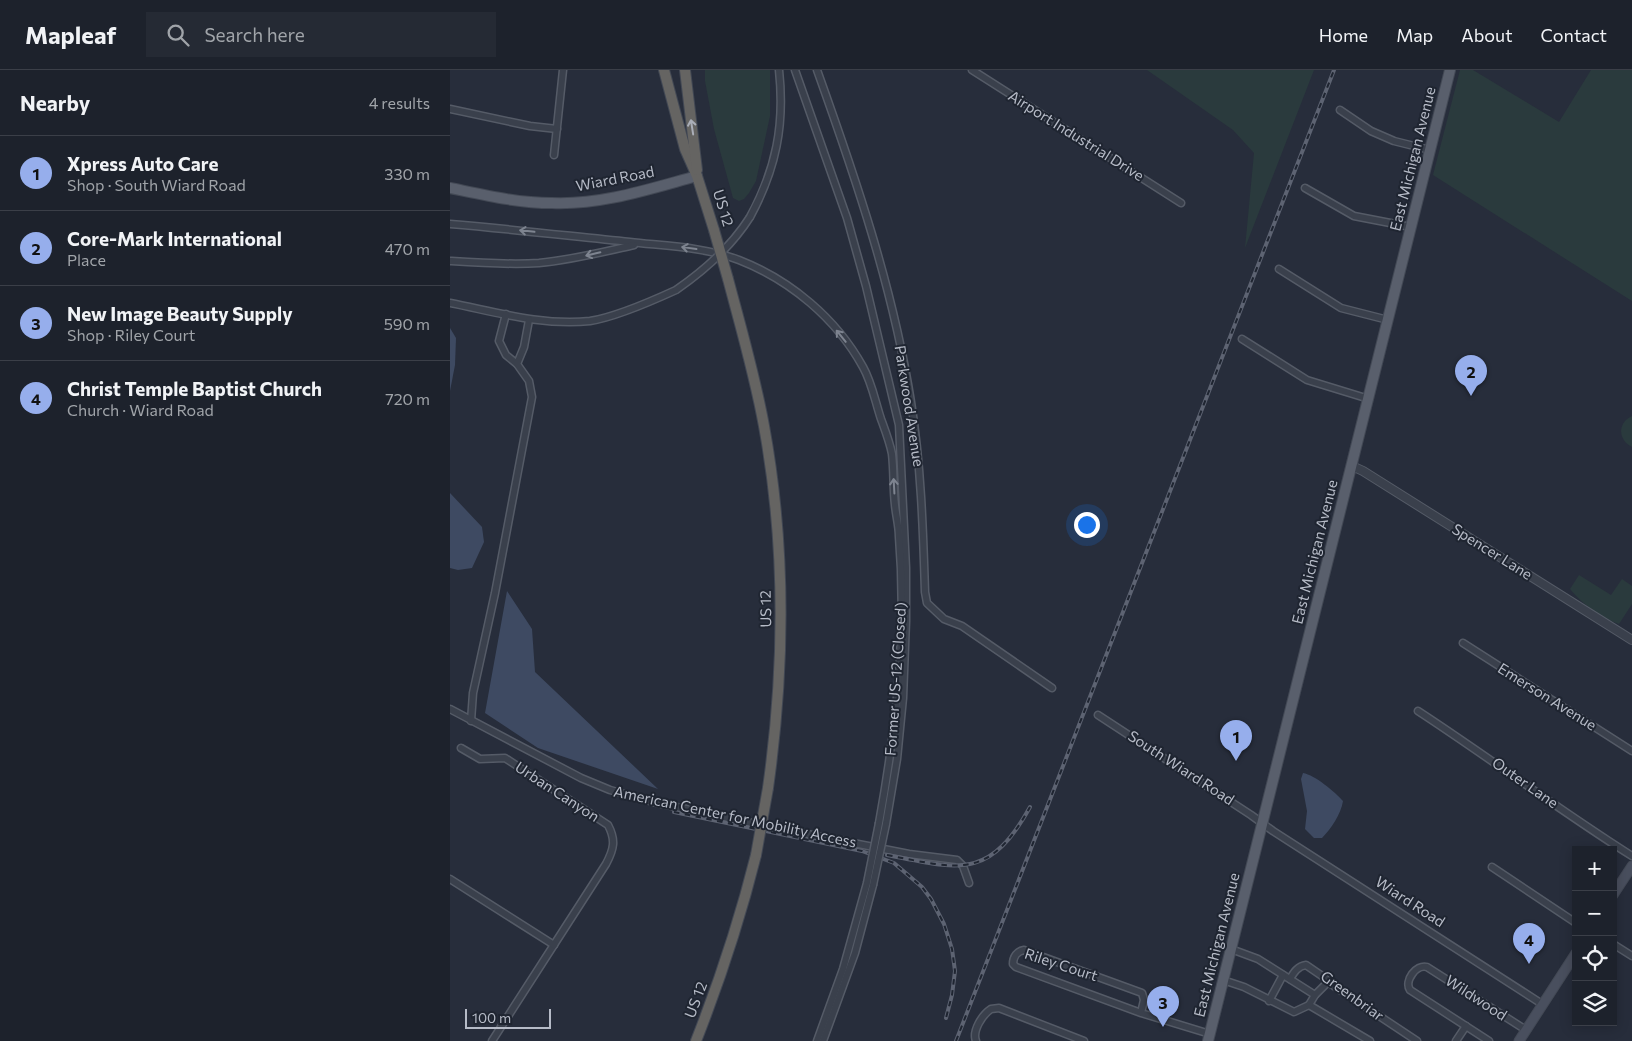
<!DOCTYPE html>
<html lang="en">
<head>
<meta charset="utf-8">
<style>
	:root { --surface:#1d222c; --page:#252a34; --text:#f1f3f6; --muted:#a0a4a9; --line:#3b3f48; --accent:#96aeec }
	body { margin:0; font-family:Commissioner,sans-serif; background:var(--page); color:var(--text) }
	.controls { position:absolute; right:15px; bottom:15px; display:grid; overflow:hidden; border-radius:0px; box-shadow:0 2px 12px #0003 }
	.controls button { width:45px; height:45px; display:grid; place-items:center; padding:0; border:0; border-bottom:1px solid var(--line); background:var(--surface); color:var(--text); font:25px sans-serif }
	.scale { position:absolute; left:15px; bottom:12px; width:86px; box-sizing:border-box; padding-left:5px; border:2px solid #b6bbc7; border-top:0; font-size:14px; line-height:18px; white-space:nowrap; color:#b6bbc7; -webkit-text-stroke:4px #1f2531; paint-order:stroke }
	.you { position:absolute; left:636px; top:454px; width:18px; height:18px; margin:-12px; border:4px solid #fff; border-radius:50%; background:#1a73e8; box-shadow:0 0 0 8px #1a73e833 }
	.badge { display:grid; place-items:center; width:32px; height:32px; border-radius:50%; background:var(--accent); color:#111; font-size:16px; font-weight:700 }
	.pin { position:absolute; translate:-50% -41px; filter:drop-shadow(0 1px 2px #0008) }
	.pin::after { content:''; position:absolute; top:26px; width:18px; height:15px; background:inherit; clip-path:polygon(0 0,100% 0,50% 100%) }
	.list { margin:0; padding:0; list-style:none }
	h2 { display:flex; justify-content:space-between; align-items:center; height:65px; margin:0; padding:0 20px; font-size:21px }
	h2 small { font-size:16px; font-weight:400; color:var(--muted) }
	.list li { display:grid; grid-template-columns:32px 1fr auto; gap:15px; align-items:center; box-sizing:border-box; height:75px; padding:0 20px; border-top:1px solid var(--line) }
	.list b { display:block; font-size:19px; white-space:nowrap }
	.list p { margin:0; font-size:16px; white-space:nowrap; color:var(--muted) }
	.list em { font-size:16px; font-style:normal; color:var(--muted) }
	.icon { flex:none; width:28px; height:28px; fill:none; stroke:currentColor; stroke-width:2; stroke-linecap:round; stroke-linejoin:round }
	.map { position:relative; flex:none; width:1182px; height:971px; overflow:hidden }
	header { display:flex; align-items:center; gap:30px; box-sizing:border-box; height:70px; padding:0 25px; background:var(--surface); border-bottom:1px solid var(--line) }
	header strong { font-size:24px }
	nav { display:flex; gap:28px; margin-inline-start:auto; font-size:18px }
	.search { width:350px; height:45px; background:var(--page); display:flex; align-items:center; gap:12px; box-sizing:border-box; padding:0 18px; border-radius:0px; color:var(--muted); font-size:19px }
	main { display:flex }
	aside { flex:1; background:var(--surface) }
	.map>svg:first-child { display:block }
</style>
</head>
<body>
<header>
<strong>Mapleaf</strong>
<div class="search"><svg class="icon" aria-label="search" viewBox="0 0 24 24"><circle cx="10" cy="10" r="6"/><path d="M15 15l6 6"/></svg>Search here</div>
<nav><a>Home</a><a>Map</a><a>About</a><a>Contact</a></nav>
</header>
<main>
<aside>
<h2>Nearby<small>4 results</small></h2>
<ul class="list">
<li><span class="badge">1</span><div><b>Xpress Auto Care</b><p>Shop · South Wiard Road</p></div><em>330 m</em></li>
<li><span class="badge">2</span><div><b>Core-Mark International</b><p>Place</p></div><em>470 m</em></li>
<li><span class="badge">3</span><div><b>New Image Beauty Supply</b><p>Shop · Riley Court</p></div><em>590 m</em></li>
<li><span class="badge">4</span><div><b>Christ Temple Baptist Church</b><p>Church · Wiard Road</p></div><em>720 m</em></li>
</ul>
</aside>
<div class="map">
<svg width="1182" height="971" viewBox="0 0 1182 971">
	<rect width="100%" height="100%" fill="#272d3b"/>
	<!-- green -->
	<g fill="#2a3a3d">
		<path d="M255,0h65v46l-14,65 -7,12 -5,6 -5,2 -6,-3 -19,-69 -9,-48z"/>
		<path d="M697,0h167l-69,178 9,-95 -21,-23z"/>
		<path d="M1010,0h13l86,52 32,-52h41v231l-199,-126z"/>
		<path d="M1182,346v31c-14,-7 -15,-24 0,-31z"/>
		<path d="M1129,505l32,20 11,-16 10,7v18l-13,20c-18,-6 -37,-20 -49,-35z"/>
	</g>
	<!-- water -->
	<g fill="#3e4a62">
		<path d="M0,258l6,10 -1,27 -5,26z"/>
		<path d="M0,423l32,34 2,15 -12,26 -14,2 -8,-2z"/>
		<path d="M57,521l25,38 3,43 123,117 -120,-41 -53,-35z"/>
		<path d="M853,703c12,2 32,19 40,28 -2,13 -12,28 -21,37h-8l-9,-9 2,-18 -6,-32z"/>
	</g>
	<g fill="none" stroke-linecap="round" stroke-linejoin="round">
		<defs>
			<g id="minor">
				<path d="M345,0l52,148 19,68 33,139 7,143v53l-3,77 -6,61 -11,65"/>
				<path d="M367,0c39,109 76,218 94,332 10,63 12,126 14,190l2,11 17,16 18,7 90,62"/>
				<path d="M522,0l209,133"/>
				<path d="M0,39l80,17 27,3"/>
				<path d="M890,40l31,21 23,10 36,9"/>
				<path d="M104,85l9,-85"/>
				<path d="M855,118l49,28 57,11"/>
				<path d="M300,147c26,-48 35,-92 29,-147"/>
				<path d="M0,154c60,5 120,12 180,18 35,4 75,5 109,18 51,20 97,58 124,107 9,16 12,34 18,52 4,11 9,24 11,35 2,17 1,34 3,51 1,11 4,21 4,32 8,96 -3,192 -20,286"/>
				<path d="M0,191c30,2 59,4 89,2 32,-3 64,-11 95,-18"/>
				<path d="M829,199l62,39 47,12"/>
				<path d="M0,233c46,9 92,23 140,18 26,-4 62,-20 86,-31"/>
				<path d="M56,244l-7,27 7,14 11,9"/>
				<path d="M792,269l65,41 62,19"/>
				<path d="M1013,573l169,108"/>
				<path d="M0,639l131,69 29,12 43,12 94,20 162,32 48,6 6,6 6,17"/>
				<path d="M968,641c72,47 141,99 214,145"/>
				<path d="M648,645l153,100 22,16 269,173"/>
				<path d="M21,651l2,-28 22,-100 37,-196 -3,-16 -12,-17 7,-17 5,-27"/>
				<path d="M11,678l19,11 25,-1 103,67c8,15 6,24 -2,39l-114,177"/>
				<path d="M1042,797l84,56"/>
				<path d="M0,809l104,66"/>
				<path d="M1163,874l19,12"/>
				<path d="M781,879l27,10 57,36"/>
				<path d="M840,909c4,-7 8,-13 16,-14l19,13 3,4 89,59"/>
				<path d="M773,910l21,7 50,25 15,-7 61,36"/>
				<path d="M819,931l14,-26"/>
				<path d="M859,935l6,-10 13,-13"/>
				<path d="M691,943l3,-13 -2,-7 -118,-43c-7,1 -11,7 -11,14l3,3 125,46 69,21"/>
				<path d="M367,971l26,-72 24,-86"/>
				<path d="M373,971l32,-88 18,-68"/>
				<path d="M526,971c-4,-10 6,-26 15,-32l8,-1 85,33"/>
				<path d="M1006,971l10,-15"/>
				<path d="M1039,971l-79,-51c-6,-9 6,-26 17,-23l99,63"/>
			</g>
			<path id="tertiary" d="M902,396l11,5 269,169"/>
			<g id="secondary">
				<path d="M1163,825l19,-29"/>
				<path d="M1069,971l57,-88"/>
			</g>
			<g id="primary">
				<path d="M0,118c34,7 67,15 102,15 50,2 97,-14 145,-27"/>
				<path d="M758,971l242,-971"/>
			</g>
			<g id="trunk">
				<path d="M214,0l21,79 12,27 17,54"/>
				<path d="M235,0l12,100"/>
				<path d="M278,209c13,49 27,97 36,147 22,120 21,241 4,362"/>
				<path d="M246,971c24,-61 44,-122 60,-186"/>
			</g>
		</defs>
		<!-- minor casing -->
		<use href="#minor" stroke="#555b67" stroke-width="9"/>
		<!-- tertiary casing -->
		<use href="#tertiary" stroke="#555b67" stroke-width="10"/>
		<!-- secondary casing -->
		<use href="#secondary" stroke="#434955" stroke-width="11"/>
		<!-- primary casing -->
		<use href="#primary" stroke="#434955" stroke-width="12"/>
		<!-- trunk casing -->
		<use href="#trunk" stroke="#424854" stroke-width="12"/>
		<!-- minor -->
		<use href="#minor" stroke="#3a404c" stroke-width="6"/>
		<!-- tertiary -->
		<use href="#tertiary" stroke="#3a404c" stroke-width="8"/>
		<!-- secondary -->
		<use href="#secondary" stroke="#494f5e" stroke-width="9"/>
		<!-- primary -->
		<use href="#primary" stroke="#595f6c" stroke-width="10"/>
		<!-- trunk -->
		<use href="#trunk" stroke="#656462" stroke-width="10"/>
		<defs>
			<g id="rail">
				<path d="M224,742l188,39 32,12 28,24 9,12 13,25 8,25 3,22 -3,24 -6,23"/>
				<path d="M437,785c72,14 102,26 143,-48"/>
				<path d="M506,971l378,-971"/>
			</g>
		</defs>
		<!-- rail casing -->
		<use href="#rail" stroke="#5d6372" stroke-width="4"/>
		<!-- rail -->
		<use href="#rail" stroke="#1f2531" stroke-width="2" stroke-dasharray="5.5" stroke-linecap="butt"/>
		<defs>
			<g id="minor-bridge">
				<path d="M226,220c29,-20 55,-43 74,-73"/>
				<path d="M417,813l12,-60"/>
				<path d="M423,815l13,-61"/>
			</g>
			<g id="trunk-bridge">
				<path d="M264,160l14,49"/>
				<path d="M306,785l12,-67"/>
			</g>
		</defs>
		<!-- minor-bridge casing -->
		<use href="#minor-bridge" stroke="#555b67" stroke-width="9" stroke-linecap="butt"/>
		<!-- trunk-bridge casing -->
		<use href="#trunk-bridge" stroke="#424854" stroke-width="12" stroke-linecap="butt"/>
		<!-- minor-bridge -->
		<use href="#minor-bridge" stroke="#3a404c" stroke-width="6"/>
		<!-- trunk-bridge -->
		<use href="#trunk-bridge" stroke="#656462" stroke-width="10"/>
	</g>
	<!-- one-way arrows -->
	<defs><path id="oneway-shaft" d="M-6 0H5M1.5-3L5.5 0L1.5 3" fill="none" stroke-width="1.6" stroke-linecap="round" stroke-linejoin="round" transform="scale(1.25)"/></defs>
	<use stroke="#aaaeb8" href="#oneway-shaft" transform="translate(242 57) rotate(-99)"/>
	<g stroke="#7e8490">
		<use href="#oneway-shaft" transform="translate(77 161) rotate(-174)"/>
		<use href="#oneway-shaft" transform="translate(239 178) rotate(-172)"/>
		<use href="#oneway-shaft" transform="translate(143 184) rotate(167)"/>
		<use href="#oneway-shaft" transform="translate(391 266) rotate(-129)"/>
		<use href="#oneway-shaft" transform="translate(444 416) rotate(-93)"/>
	</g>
	<g text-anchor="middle" stroke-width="4" stroke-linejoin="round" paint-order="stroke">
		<!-- street labels -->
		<g font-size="15" fill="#b6bbc7" stroke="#1f2531">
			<text transform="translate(626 66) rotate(32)" y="5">Airport Industrial Drive</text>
			<text transform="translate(963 89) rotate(-76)" y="5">East Michigan Avenue</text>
			<text transform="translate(165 109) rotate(-11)" y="5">Wiard Road</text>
			<text transform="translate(273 138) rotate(73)" y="5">US 12</text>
			<text transform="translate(459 336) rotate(81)" y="5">Parkwood Avenue</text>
			<text transform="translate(865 482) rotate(-76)" y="5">East Michigan Avenue</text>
			<text transform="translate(1042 482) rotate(32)" y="5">Spencer Lane</text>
			<text transform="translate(316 539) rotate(-91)" y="5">US 12</text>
			<text transform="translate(446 609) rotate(-86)" y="5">Former US-12 (Closed)</text>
			<text transform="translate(1097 627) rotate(32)" y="5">Emerson Avenue</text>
			<text transform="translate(731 698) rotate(33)" y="5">South Wiard Road</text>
			<text transform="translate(1075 713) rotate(35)" y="5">Outer Lane</text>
			<text transform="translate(107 722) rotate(33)" y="5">Urban Canyon</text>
			<text transform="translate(285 747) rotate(12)" y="5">American Center for Mobility Access</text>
			<text transform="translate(960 832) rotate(33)" y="5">Wiard Road</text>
			<text transform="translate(767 875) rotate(-76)" y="5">East Michigan Avenue</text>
			<text transform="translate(611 895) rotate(18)" y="5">Riley Court</text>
			<text transform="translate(902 926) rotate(36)" y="5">Greenbriar</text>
			<text transform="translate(1026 928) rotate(33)" y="5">Wildwood</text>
			<text transform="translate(246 930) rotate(-69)" y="5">US 12</text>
		</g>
	</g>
</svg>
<div class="controls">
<button>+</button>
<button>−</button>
<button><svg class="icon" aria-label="locate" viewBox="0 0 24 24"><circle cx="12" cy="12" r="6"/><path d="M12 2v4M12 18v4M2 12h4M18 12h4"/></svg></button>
<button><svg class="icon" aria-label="layers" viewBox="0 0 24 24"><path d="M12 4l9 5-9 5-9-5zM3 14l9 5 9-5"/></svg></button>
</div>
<div class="scale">100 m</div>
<div class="you"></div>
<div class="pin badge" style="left:786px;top:691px">1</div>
<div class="pin badge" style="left:1021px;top:326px">2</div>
<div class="pin badge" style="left:713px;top:957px">3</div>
<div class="pin badge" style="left:1079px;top:894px">4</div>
</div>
</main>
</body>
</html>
